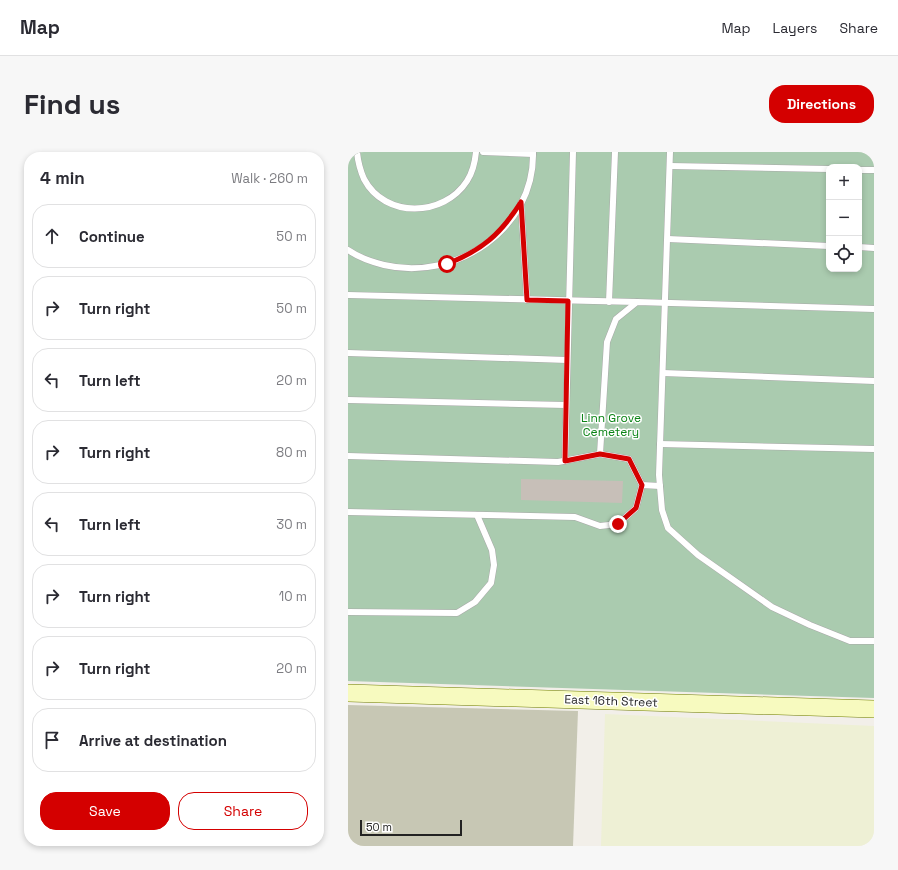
<!DOCTYPE html>
<html lang="en">
<head>
<meta charset="utf-8">
<style>
	:root { --surface:#fff; --page:#f7f7f7; --text:#2b2b33; --muted:#7c7c81; --line:#e1e1e2; --accent:#d40000 }
	body { margin:0; font-family:"Space Grotesk",sans-serif; background:var(--page); color:var(--text) }
	.controls { position:absolute; right:12px; top:12px; display:grid; overflow:hidden; border-radius:8px; box-shadow:0 2px 6px #0003 }
	.controls button { width:36px; height:36px; display:grid; place-items:center; padding:0; border:0; border-bottom:1px solid var(--line); background:var(--surface); color:var(--text); font:20px sans-serif }
	.scale { position:absolute; left:12px; bottom:10px; width:102px; box-sizing:border-box; padding-left:4px; border:2px solid #222; border-top:0; font-size:11px; line-height:14px; white-space:nowrap; color:#222; -webkit-text-stroke:3px #fff; paint-order:stroke }
	.stop { position:absolute; width:12px; height:12px; margin:-9px; border:3px solid #d40000; border-radius:50%; background:#fff }
	.stop.end { background:#d40000; border-color:#fff; box-shadow:0 1px 4px #0008 }
	.list { margin:0; padding:0; list-style:none }
	h2 { display:flex; justify-content:space-between; align-items:center; height:52px; margin:0; padding:0 16px; font-size:17px }
	h2 small { font-size:13px; font-weight:400; color:var(--muted) }
	.list li { display:grid; grid-template-columns:26px 1fr auto; gap:12px; align-items:center; box-sizing:border-box; height:64px; margin:0 8px 8px; padding:0 8px; border:1px solid var(--line); border-radius:16px }
	.list b { display:block; font-size:15px; white-space:nowrap }
	.list em { font-size:13px; font-style:normal; color:var(--muted) }
	.actions { display:flex; gap:8px; padding:12px 16px }
	.actions a { flex:1; padding:9px 0; border:1px solid var(--accent); border-radius:16px; text-align:center; font-size:14px; color:var(--accent) }
	.actions .main { background:var(--accent); color:#fff }
	.icon { flex:none; width:22px; height:22px; fill:none; stroke:currentColor; stroke-width:2; stroke-linecap:round; stroke-linejoin:round }
	.map { position:relative; flex:none; width:526px; height:694px; overflow:hidden; border-radius:16px }
	header { display:flex; align-items:center; gap:24px; box-sizing:border-box; height:56px; padding:0 20px; background:var(--surface); border-bottom:1px solid var(--line) }
	header strong { font-size:19px }
	nav { display:flex; gap:22px; margin-inline-start:auto; font-size:14px }
	.intro { display:flex; align-items:center; justify-content:space-between; box-sizing:border-box; height:96px; padding:0 24px }
	h1 { margin:0; font-size:28px }
	.button { padding:10px 18px; border-radius:16px; background:var(--accent); color:#fff; font-size:14px; font-weight:700 }
	main { display:flex; gap:24px; padding:0 24px }
	aside { flex:1; background:var(--surface); border-radius:16px; box-shadow:0 2px 6px #0003 }
	.map>svg:first-child { display:block }
</style>
</head>
<body>
<header>
<strong>Map</strong>
<nav><a>Map</a><a>Layers</a><a>Share</a></nav>
</header>
<div class="intro"><h1>Find us</h1><a class="button">Directions</a></div>
<main>
<aside>
<h2>4 min<small>Walk · 260 m</small></h2>
<ul class="list">
<li><svg class="icon" aria-label="ahead" viewBox="0 0 24 24"><path d="M12 20V5M6 11l6-6 6 6"/></svg><div><b>Continue</b></div><em>50 m</em></li>
<li><svg class="icon" aria-label="right" viewBox="0 0 24 24"><path d="M7 20v-9h11M14 6l5 5-5 5"/></svg><div><b>Turn right</b></div><em>50 m</em></li>
<li><svg class="icon" aria-label="left" viewBox="0 0 24 24"><path d="M17 20v-9H6M10 6l-5 5 5 5"/></svg><div><b>Turn left</b></div><em>20 m</em></li>
<li><svg class="icon" aria-label="right" viewBox="0 0 24 24"><path d="M7 20v-9h11M14 6l5 5-5 5"/></svg><div><b>Turn right</b></div><em>80 m</em></li>
<li><svg class="icon" aria-label="left" viewBox="0 0 24 24"><path d="M17 20v-9H6M10 6l-5 5 5 5"/></svg><div><b>Turn left</b></div><em>30 m</em></li>
<li><svg class="icon" aria-label="right" viewBox="0 0 24 24"><path d="M7 20v-9h11M14 6l5 5-5 5"/></svg><div><b>Turn right</b></div><em>10 m</em></li>
<li><svg class="icon" aria-label="right" viewBox="0 0 24 24"><path d="M7 20v-9h11M14 6l5 5-5 5"/></svg><div><b>Turn right</b></div><em>20 m</em></li>
<li><svg class="icon" aria-label="arrive" viewBox="0 0 24 24"><path d="M6 21V4h12l-3 4 3 4H6"/></svg><div><b>Arrive at destination</b></div></li>
</ul>
<div class="actions"><a class="main">Save</a><a>Share</a></div>
</aside>
<div class="map">
<svg width="526" height="694" viewBox="0 0 526 694">
	<rect width="100%" height="100%" fill="#f2efe9"/>
	<!-- construction -->
	<path fill="#c7c7b4" d="M0,553l230,6 -5,135h-225z"/>
	<!-- farmland -->
	<path fill="#eef0d5" d="M257,562l269,12v120h-273z"/>
	<!-- cemetery -->
	<path fill="#aacbaf" fill-rule="evenodd" d="M0,0h526v546l-526,-17zM481,15h30v102h-30z"/>
	<!-- building -->
	<path fill="#c7bfb8" d="M173,327l102,2 -1,22 -101,-3z"/>
	<g fill="none" stroke-linecap="round" stroke-linejoin="round">
		<defs>
			<g id="lane">
				<path d="M9,0c1,10 3,18 7,27 21,40 80,38 103,2 6,-9 8,-19 9,-29"/>
				<path d="M135,0l50,2"/>
				<path d="M322,0l-11,323 3,35 6,18 30,27 74,52 38,18 40,16h24"/>
				<path d="M322,14l159,3"/>
				<path d="M511,18h15"/>
				<path d="M173,51l6,97"/>
				<path d="M320,87l161,7"/>
				<path d="M511,95l15,1"/>
				<path d="M0,98c10,7 24,12 36,15 72,17 151,-36 149,-113"/>
				<path d="M0,143l289,7"/>
				<path d="M261,150l6,-150"/>
				<path d="M0,201l219,7"/>
				<path d="M315,221l211,8"/>
				<path d="M0,248l218,5"/>
				<path d="M312,292l214,5"/>
				<path d="M252,302l7,-112 9,-23 21,-17 237,7"/>
				<path d="M0,304l210,6 42,-8 29,5 13,26 -6,23 -18,16 -18,2 -25,-9 -227,-5"/>
				<path d="M217,309l8,-309"/>
				<path d="M294,333l18,1"/>
				<path d="M0,460l109,1 18,-11 16,-19 3,-18 -2,-15 -15,-35"/>
			</g>
			<path id="secondary" d="M0,541l526,16"/>
		</defs>
		<!-- lane casing -->
		<use href="#lane" stroke="#a9a9a9" stroke-width="7"/>
		<!-- secondary casing -->
		<use href="#secondary" stroke="#707d05" stroke-width="18"/>
		<!-- lane -->
		<use href="#lane" stroke="#fff" stroke-width="6"/>
		<!-- secondary -->
		<use href="#secondary" stroke="#f7fabf" stroke-width="17"/>
	</g>
	<g fill="none" stroke-linecap="round" stroke-linejoin="round">
		<!-- route -->
		<path stroke="#d40000" stroke-width="5" d="M99,112c35,-14 53,-29 74,-62l6,98 41,1 -3,160 35,-7 29,5 13,26 -6,23 -18,16"/>
	</g>
	<g text-anchor="middle" stroke-width="3" stroke-linejoin="round" paint-order="stroke">
		<!-- park labels -->
		<g font-size="12" fill="#0c8416" stroke="#fff">
			<text x="263" y="270">Linn Grove<tspan x="263" dy="14">Cemetery</tspan></text>
		</g>
		<!-- street labels -->
		<g font-size="12" fill="#222" stroke="#fff">
			<text transform="translate(263 549) rotate(2)" y="4">East 16th Street</text>
		</g>
	</g>
</svg>
<div class="controls">
<button>+</button>
<button>−</button>
<button><svg class="icon" aria-label="locate" viewBox="0 0 24 24"><circle cx="12" cy="12" r="6"/><path d="M12 2v4M12 18v4M2 12h4M18 12h4"/></svg></button>
</div>
<div class="scale">50 m</div>
<div class="stop" style="left:99px;top:112px"></div>
<div class="stop end" style="left:270px;top:372px"></div>
</div>
</main>
</body>
</html>
